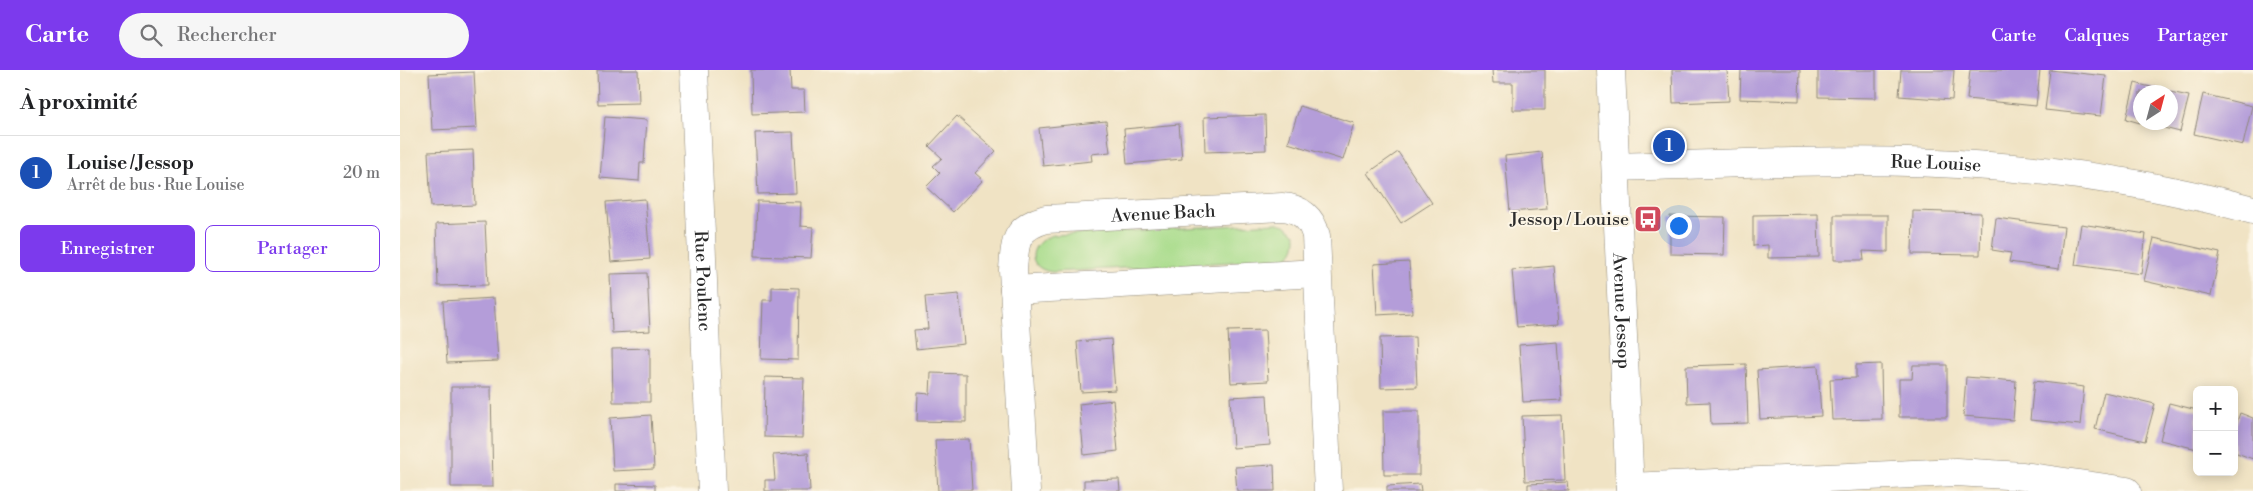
<!DOCTYPE html>
<html lang="fr">
<head>
<meta charset="utf-8">
<style>
	:root { --surface:#fff; --page:#f6f6f6; --text:#202124; --muted:#757577; --line:#e0e0e0; --accent:#7c3aed }
	body { margin:0; font-family:"Libre Bodoni",serif; background:var(--page); color:var(--text) }
	.controls { position:absolute; right:15px; bottom:15px; display:grid; overflow:hidden; border-radius:8px; box-shadow:0 2px 12px #0003 }
	.controls button { width:45px; height:45px; display:grid; place-items:center; padding:0; border:0; border-bottom:1px solid var(--line); background:var(--surface); color:var(--text); font:25px sans-serif }
	.compass { position:absolute; left:1733px; top:15px; width:45px; height:45px; border-radius:50%; background:var(--surface); box-shadow:0 2px 12px #0003; rotate:36deg }
	.you { position:absolute; left:1278px; top:155px; width:18px; height:18px; margin:-12px; border:4px solid #fff; border-radius:50%; background:#1a73e8; box-shadow:0 0 0 8px #1a73e833 }
	.badge { display:grid; place-items:center; width:32px; height:32px; border-radius:50%; background:var(--accent); color:#fff; font-size:16px; font-weight:700 }
	.pin { position:absolute; translate:-50% -50%; border:2px solid #fff; box-shadow:0 1px 5px #0006 }
	.list { margin:0; padding:0; list-style:none }
	h2 { display:flex; justify-content:space-between; align-items:center; height:65px; margin:0; padding:0 20px; font-size:21px }
	h2 small { font-size:16px; font-weight:400; color:var(--muted) }
	.list li { display:grid; grid-template-columns:32px 1fr auto; gap:15px; align-items:center; box-sizing:border-box; height:75px; padding:0 20px; border-top:1px solid var(--line) }
	.list b { display:block; font-size:19px; white-space:nowrap }
	.list p { margin:0; font-size:16px; white-space:nowrap; color:var(--muted) }
	.list em { font-size:16px; font-style:normal; color:var(--muted) }
	.actions { display:flex; gap:10px; padding:15px 20px }
	.actions a { flex:1; padding:11px 0; border:1px solid var(--accent); border-radius:8px; text-align:center; font-size:18px; color:var(--accent) }
	.actions .main { background:var(--accent); color:#fff }
	.icon { flex:none; width:28px; height:28px; fill:none; stroke:currentColor; stroke-width:2; stroke-linecap:round; stroke-linejoin:round }
	.map { position:relative; flex:none; width:1853px; height:421px; overflow:hidden }
	header { display:flex; align-items:center; gap:30px; box-sizing:border-box; height:70px; padding:0 25px; background:var(--accent); color:#fff }
	header strong { font-size:24px }
	nav { display:flex; gap:28px; margin-inline-start:auto; font-size:18px }
	.search { width:350px; height:45px; background:var(--page); display:flex; align-items:center; gap:12px; box-sizing:border-box; padding:0 18px; border-radius:28px; color:var(--muted); font-size:19px }
	main { display:flex }
	aside { flex:1; background:var(--surface) }
	.map>svg:first-child { display:block }
</style>
</head>
<body>
<header>
<strong>Carte</strong>
<div class="search"><svg class="icon" aria-label="search" viewBox="0 0 24 24"><circle cx="10" cy="10" r="6"/><path d="M15 15l6 6"/></svg>Rechercher</div>
<nav><a>Carte</a><a>Calques</a><a>Partager</a></nav>
</header>
<main>
<aside>
<h2>À proximité<small></small></h2>
<ul class="list">
<li><span class="badge" style="background:#1a4fb4">1</span><div><b>Louise / Jessop</b><p>Arrêt de bus · Rue Louise</p></div><em>20 m</em></li>
</ul>
<div class="actions"><a class="main">Enregistrer</a><a>Partager</a></div>
</aside>
<div class="map">
<svg width="1853" height="421" viewBox="0 0 1853 421">
	<rect width="100%" height="100%" fill="#fcf5e5"/>
	<filter id="ink" filterUnits="userSpaceOnUse"><feTurbulence type="fractalNoise" baseFrequency=".02" numOctaves="2"/><feDisplacementMap in="SourceGraphic" scale="10" xChannelSelector="R" yChannelSelector="G"/><feConvolveMatrix kernelMatrix="1 2 1 2 8 2 1 2 1" color-interpolation-filters="sRGB"/></filter>
	<filter id="wash" filterUnits="userSpaceOnUse"><feTurbulence type="fractalNoise" baseFrequency=".0096" numOctaves="4" result="noise"/><feDisplacementMap in="SourceGraphic" scale="20" xChannelSelector="R" yChannelSelector="G"/><feGaussianBlur stdDeviation="1.12" result="paint"/><feColorMatrix in="noise" values="0 0 0 0 0 0 0 0 0 0 0 0 0 0 0 0 0 1.4 0 .05"/><feComposite in="paint" operator="in"/></filter>
	<g filter="url(#wash)">
		<rect width="100%" height="100%" fill="#f0e3c4"/>
		<!-- grass -->
		<path fill="#a8dc8b" stroke="#6a845b" d="M877,153l8,2 11,10c0,11 -1,17 -11,24l-233,13c-28,-4 -23,-31 2,-37z"/>
		<g id="blocks">
			<!-- building -->
			<g fill="#b49dd9">
				<path d="M197,0h41l1,33 -41,1z"/>
				<path d="M351,0h39l1,20h13l1,22 -53,2z"/>
				<path d="M1092,0h53v40h-32v-27h-20z"/>
				<path d="M1272,0h55l2,31 -56,2z"/>
				<path d="M1341,0h59l-1,31 -59,-2z"/>
				<path d="M1418,0h58v28l-58,-1z"/>
				<path d="M1501,0h53l-2,30 -53,-4z"/>
				<path d="M1570,0h70l-4,36 -69,-7z"/>
				<path d="M1650,0l56,6 -5,40 -56,-6z"/>
				<path d="M74,2l3,56 -45,2 -3,-56z"/>
				<path d="M1735,13l35,9h-30v31l-14,-4z"/>
				<path d="M1770,22l19,4 -9,36 -36,-9 26,-1z"/>
				<path d="M1803,24l49,12 -9,39 -49,-11z"/>
				<path d="M900,36l54,17 -11,37 -55,-17z"/>
				<path d="M865,45l1,35 -61,2 -1,-35z"/>
				<path d="M557,46l39,35 -21,22 8,7 -30,32 -27,-25 14,-14 -7,-7 9,-8 -13,-12z"/>
				<path d="M205,47l42,3 -3,43h-4l-1,18 -39,-3z"/>
				<path d="M706,51l4,31 -19,2 1,7 -49,5 -4,-38z"/>
				<path d="M779,54l3,35 -55,5 -3,-35z"/>
				<path d="M393,62l3,61 -38,1 -3,-61z"/>
				<path d="M73,80l2,55 -44,2 -3,-55z"/>
				<path d="M998,82l34,51 -31,20 -33,-50z"/>
				<path d="M1142,82l5,57 -37,3 -5,-56z"/>
				<path d="M245,129l5,60 -39,3 -5,-60z"/>
				<path d="M357,131l44,1 -1,24 13,1 -2,31 -56,-2z"/>
				<path d="M1513,141l68,2 -1,42 -68,-1z"/>
				<path d="M1418,144l1,43 -51,1v-13l-15,1v-31z"/>
				<path d="M1434,145h54v37l-25,-1 1,9h-30z"/>
				<path d="M1270,146l55,1 -1,38 -54,-1z"/>
				<path d="M1596,148l68,9 -5,42 -50,-7 2,-9 -19,-3z"/>
				<path d="M85,152l3,63 -50,1 -2,-62z"/>
				<path d="M1681,154l65,10 -5,40 -66,-9z"/>
				<path d="M1754,168l66,15 -9,43 -67,-15z"/>
				<path d="M1009,192l3,51 -35,2 -3,-51z"/>
				<path d="M1154,196l5,58 -42,3 -5,-57z"/>
				<path d="M247,203l3,58 -38,2 -2,-59z"/>
				<path d="M372,217l27,1 -1,72 -37,-1 2,-59h9z"/>
				<path d="M559,224l5,50 -48,5 -2,-19 14,-1 -3,-32z"/>
				<path d="M94,228l4,63 -51,2 -4,-62z"/>
				<path d="M865,260l3,51 -37,2 -3,-52z"/>
				<path d="M1015,267l2,50 -36,1 -1,-50z"/>
				<path d="M711,269l4,51 -34,2 -4,-50z"/>
				<path d="M1158,272l4,58 -39,2 -4,-57z"/>
				<path d="M250,278v54h-37l-1,-53z"/>
				<path d="M1346,294l2,59 -37,1 -1,-22 -23,1 -1,-37z"/>
				<path d="M1481,294l1,55 -50,1 -2,-41 26,-1v-13z"/>
				<path d="M1513,295h34v52h-48v-38h13z"/>
				<path d="M1418,296l3,50 -61,3 -3,-49z"/>
				<path d="M531,303l35,1v48l-49,-1 1,-28 12,1z"/>
				<path d="M365,307l39,1 -2,60 -38,-1z"/>
				<path d="M1566,307l50,4 -3,39 -50,-4z"/>
				<path d="M1634,311l50,6 -4,38 -50,-5z"/>
				<path d="M51,317h40l2,100h-42z"/>
				<path d="M1704,322l51,12 -10,37 -50,-12z"/>
				<path d="M867,325l3,50 -37,3 -3,-51z"/>
				<path d="M713,330l5,51 -34,4 -5,-51z"/>
				<path d="M1769,333l28,7v39l-37,-9z"/>
				<path d="M983,341h36v64h-35z"/>
				<path d="M1840,343l13,5v41l-19,-7v-22z"/>
				<path d="M251,345l3,54 -41,2 -3,-53z"/>
				<path d="M1162,345l3,65 -40,1 -3,-65z"/>
				<path d="M569,369l3,51 -34,1 -3,-51z"/>
				<path d="M408,383l2,38h-45v-11h10l-2,-25z"/>
				<path d="M874,395l1,26h-38l-2,-24z"/>
				<path d="M719,409l1,12h-36v-11z"/>
				<path d="M1168,412l1,9h-41v-7z"/>
				<path d="M216,414l39,1v6h-39z"/>
				<path d="M1020,414l1,7h-34v-5z"/>
			</g>
		</g>
	</g>
	<g filter="url(#ink)">
		<use href="#blocks" fill-opacity="0" stroke="#8e8778" stroke-width="1"/>
		<g fill="none" stroke-linecap="round" stroke-linejoin="round">
			<defs>
				<g id="minor">
					<path id="s1" d="M294,0l18,421"/>
					<path id="s2" d="M1211,0l19,421"/>
					<path id="s3" d="M1216,97c124,-3 249,-11 373,-1 89,6 178,21 264,44"/>
					<path d="M614,220l303,-17"/>
					<path d="M1230,417l326,-15 67,4 104,15"/>
					<path id="s4" d="M626,421l-13,-221c2,-29 2,-42 33,-51l236,-12c18,1 30,11 34,29l12,255"/>
				</g>
			</defs>
			<!-- minor casing -->
			<use href="#minor" stroke="#8e8778" stroke-width="29"/>
			<!-- minor -->
			<use href="#minor" stroke="#fff" stroke-width="28"/>
		</g>
	</g>
	<!-- icons -->
	<defs>
		<symbol id="bus-square" viewBox="-11 -11 22 22"><rect x="-9" y="-9" width="18" height="18" rx="4" fill="#d1495b" stroke="#fcf5e5"/><path d="M-5-6H5V4H4V6H2V4H-2V6H-4V4H-5ZM-3.5-4V0h7V-4ZM-3.5 1.2v1.5H-2V1.2ZM2 1.2v1.5H3.5V1.2Z" fill="#fff"/></symbol>
	</defs>
	<g fill-rule="evenodd">
		<use href="#bus-square" x="1232" y="133" width="32" height="32"/>
	</g>
	<g text-anchor="middle" stroke-width="4" stroke-linejoin="round" paint-order="stroke">
		<!-- street labels -->
		<g font-size="18" fill="#2b2b2b" stroke="#fcf5e5">
			<text dy="6" stroke="none"><textPath href="#s3" startOffset="320">Rue Louise</textPath></text>
			<text dy="6" stroke="none"><textPath href="#s4" startOffset="406">Avenue Bach</textPath></text>
			<text dy="6" stroke="none"><textPath href="#s1" startOffset="211">Rue Poulenc</textPath></text>
			<text dy="6" stroke="none"><textPath href="#s2" startOffset="241">Avenue Jessop</textPath></text>
		</g>
		<!-- poi labels -->
		<g font-size="18" fill="#2b2b2b" stroke="#fcf5e5" text-anchor="end">
			<text x="1229" y="155">Jessop / Louise</text>
		</g>
	</g>
</svg>
<div class="controls">
<button>+</button>
<button>−</button>
</div>
<svg class="compass" viewBox="-18 -18 36 36"><path d="M0-13l5 13h-10z" fill="#e53935"/><path d="M0 13l5-13h-10z" fill="#757577"/></svg>
<div class="you"></div>
<div class="pin badge" style="left:1269px;top:76px;background:#1a4fb4">1</div>
</div>
</main>
</body>
</html>
